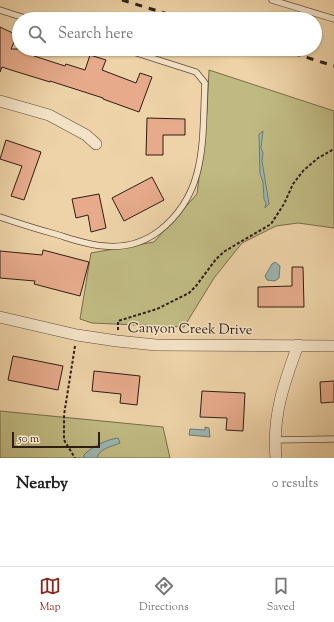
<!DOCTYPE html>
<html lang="en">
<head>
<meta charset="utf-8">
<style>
	:root { --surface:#fff; --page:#f2f2f2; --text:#222; --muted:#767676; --line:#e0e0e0; --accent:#8f2418 }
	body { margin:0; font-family:"Sorts Mill Goudy",serif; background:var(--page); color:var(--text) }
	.scale { position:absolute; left:12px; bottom:10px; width:88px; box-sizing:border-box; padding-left:4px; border:2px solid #2e1d12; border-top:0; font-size:11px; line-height:14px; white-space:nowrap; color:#2e1d12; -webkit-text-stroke:3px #f4e2c6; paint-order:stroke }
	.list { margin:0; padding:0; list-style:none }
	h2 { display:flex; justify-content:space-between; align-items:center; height:52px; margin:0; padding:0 16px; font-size:17px }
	h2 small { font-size:13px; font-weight:400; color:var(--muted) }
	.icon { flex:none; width:22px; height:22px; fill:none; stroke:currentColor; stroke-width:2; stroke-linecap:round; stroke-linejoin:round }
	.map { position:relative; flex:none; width:334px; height:458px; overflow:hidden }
	.search { position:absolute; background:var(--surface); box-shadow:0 1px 3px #0004; left:12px; right:12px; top:12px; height:44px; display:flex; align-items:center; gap:10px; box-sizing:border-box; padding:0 14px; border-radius:22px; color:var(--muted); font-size:15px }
	.sheet { height:108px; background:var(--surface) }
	nav { display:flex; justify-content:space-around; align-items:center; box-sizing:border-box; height:56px; border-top:1px solid var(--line); background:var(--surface); font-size:11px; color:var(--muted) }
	nav a { display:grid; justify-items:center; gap:2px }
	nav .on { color:var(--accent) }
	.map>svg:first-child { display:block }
</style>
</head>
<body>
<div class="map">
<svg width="334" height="458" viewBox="0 0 334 458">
	<rect width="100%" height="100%" fill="#eed3a8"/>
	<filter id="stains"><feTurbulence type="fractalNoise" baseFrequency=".005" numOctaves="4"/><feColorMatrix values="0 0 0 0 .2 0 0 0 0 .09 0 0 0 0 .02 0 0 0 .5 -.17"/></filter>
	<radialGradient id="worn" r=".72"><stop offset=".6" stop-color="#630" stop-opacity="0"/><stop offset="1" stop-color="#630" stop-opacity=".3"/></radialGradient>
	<!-- green -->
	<g fill="#c0ba82" stroke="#776c4a">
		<path d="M209,70l125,41v117l-36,-5 -22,3 -34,17 -28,35 -30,49 -92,-4 -12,-4 11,-66 63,-11 43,-48 10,-82z"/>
		<path d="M0,411l163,16 7,31h-170z"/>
	</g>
	<!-- water -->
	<g fill="#9bb6b0" stroke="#6f7971">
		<path d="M263,131l-2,17 2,5 -1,8 7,43 -4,4 1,-5 -2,-4 -1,-17 -3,-8 -1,-40z"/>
		<path d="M275,262l5,4 -1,12 -4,3 -8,-1 -2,-4 7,-12z"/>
		<path d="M205,427l4,1 1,9 -21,-2 1,-6 15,1z"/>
		<path d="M118,438l2,5c-9,4 -20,5 -23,15h-13v-3c7,-8 24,-16 34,-17z"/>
	</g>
	<!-- building -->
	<g fill="#e7ab8c" stroke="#2e1d12">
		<path d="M0,27l17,8 -6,14h26l-3,7 31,10 1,-2 19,6 5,-15 16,5 -4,10 34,13 4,-10 12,4 -13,35 -36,-13v-1l-53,-17v1l-39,-12 -9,-3 -2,5z"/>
		<path d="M147,118l38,1v16h-22v20h-17z"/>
		<path d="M6,140l35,12 -17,48 -13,-4 11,-30 -22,-7z"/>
		<path d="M152,177l12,23 -40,21 -12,-23z"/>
		<path d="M99,194l7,34 -15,4 -3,-17 -12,3 -4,-19z"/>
		<path d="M43,250l46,12 -9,34 -46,-12 1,-3 -35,-3v-27l42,4z"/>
		<path d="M292,267h11l1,40h-46v-20l34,-1z"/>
		<path d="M13,356l50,10 -5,24 -50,-10z"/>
		<path d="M94,371l46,5 -3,29 -17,-2 1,-9 -29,-3z"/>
		<path d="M334,381v21l-13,1 -1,-21z"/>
		<path d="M202,391l43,2 -2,38 -17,-1 1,-12 -27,-1z"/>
	</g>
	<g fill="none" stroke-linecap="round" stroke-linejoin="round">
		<defs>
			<g id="lane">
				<path d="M272,0l62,19"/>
				<path d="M0,10l28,9"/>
				<path d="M0,217c18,6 37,12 55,17 17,5 33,11 50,12 21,2 38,-3 54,-15 49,-38 43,-92 46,-148l-9,-11 -72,-23"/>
				<path d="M274,440l60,-1"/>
			</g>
			<g id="street">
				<path d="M0,101l49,14 37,20 10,9"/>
				<path d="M0,317l77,18 40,6 39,4 178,1"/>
				<path d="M276,458c-4,-42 8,-75 22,-113"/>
			</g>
		</defs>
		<!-- lane casing -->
		<use href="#lane" stroke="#5e4a38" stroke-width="7"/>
		<!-- street casing -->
		<use href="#street" stroke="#5e4a38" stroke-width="12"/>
		<!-- path -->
		<g stroke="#2e1d12" stroke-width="2" stroke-dasharray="3 2" stroke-linecap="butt">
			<path d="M118,330v-9l39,-12 32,-16 7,-7 20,-27 9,-8 46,-27 13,-20 9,-20 10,-13 15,-13 16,-9"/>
			<path d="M75,346l-11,69v25l11,18"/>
		</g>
		<!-- lane -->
		<use href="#lane" stroke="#f4e2c6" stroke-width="5.5"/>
		<!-- street -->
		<use href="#street" stroke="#f4e2c6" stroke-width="11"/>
		<!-- rail -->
		<g stroke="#2e1d12" stroke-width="3" stroke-dasharray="7 7" stroke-linecap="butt">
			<path d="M122,0l62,19"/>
			<path d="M280,49l54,17"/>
		</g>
	</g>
	<g text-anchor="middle" stroke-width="3" stroke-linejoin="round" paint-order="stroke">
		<!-- street labels -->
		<g font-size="14" fill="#2e1d12" stroke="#f4e2c6">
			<text transform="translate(190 328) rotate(1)" y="5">Canyon Creek Drive</text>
		</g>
	</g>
	<rect width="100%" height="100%" filter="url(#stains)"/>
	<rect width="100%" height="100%" fill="url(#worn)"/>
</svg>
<div class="scale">50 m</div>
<div class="search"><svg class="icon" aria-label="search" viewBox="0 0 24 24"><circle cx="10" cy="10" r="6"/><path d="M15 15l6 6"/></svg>Search here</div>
</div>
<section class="sheet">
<h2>Nearby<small>0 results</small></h2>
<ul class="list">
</ul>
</section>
<nav>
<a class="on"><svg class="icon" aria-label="map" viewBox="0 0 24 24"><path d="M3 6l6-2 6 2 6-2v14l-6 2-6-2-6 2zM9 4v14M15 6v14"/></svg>Map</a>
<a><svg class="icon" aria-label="directions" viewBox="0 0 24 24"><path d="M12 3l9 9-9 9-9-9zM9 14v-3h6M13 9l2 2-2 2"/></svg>Directions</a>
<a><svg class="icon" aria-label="saved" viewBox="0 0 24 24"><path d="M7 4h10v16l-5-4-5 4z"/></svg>Saved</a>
</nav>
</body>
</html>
